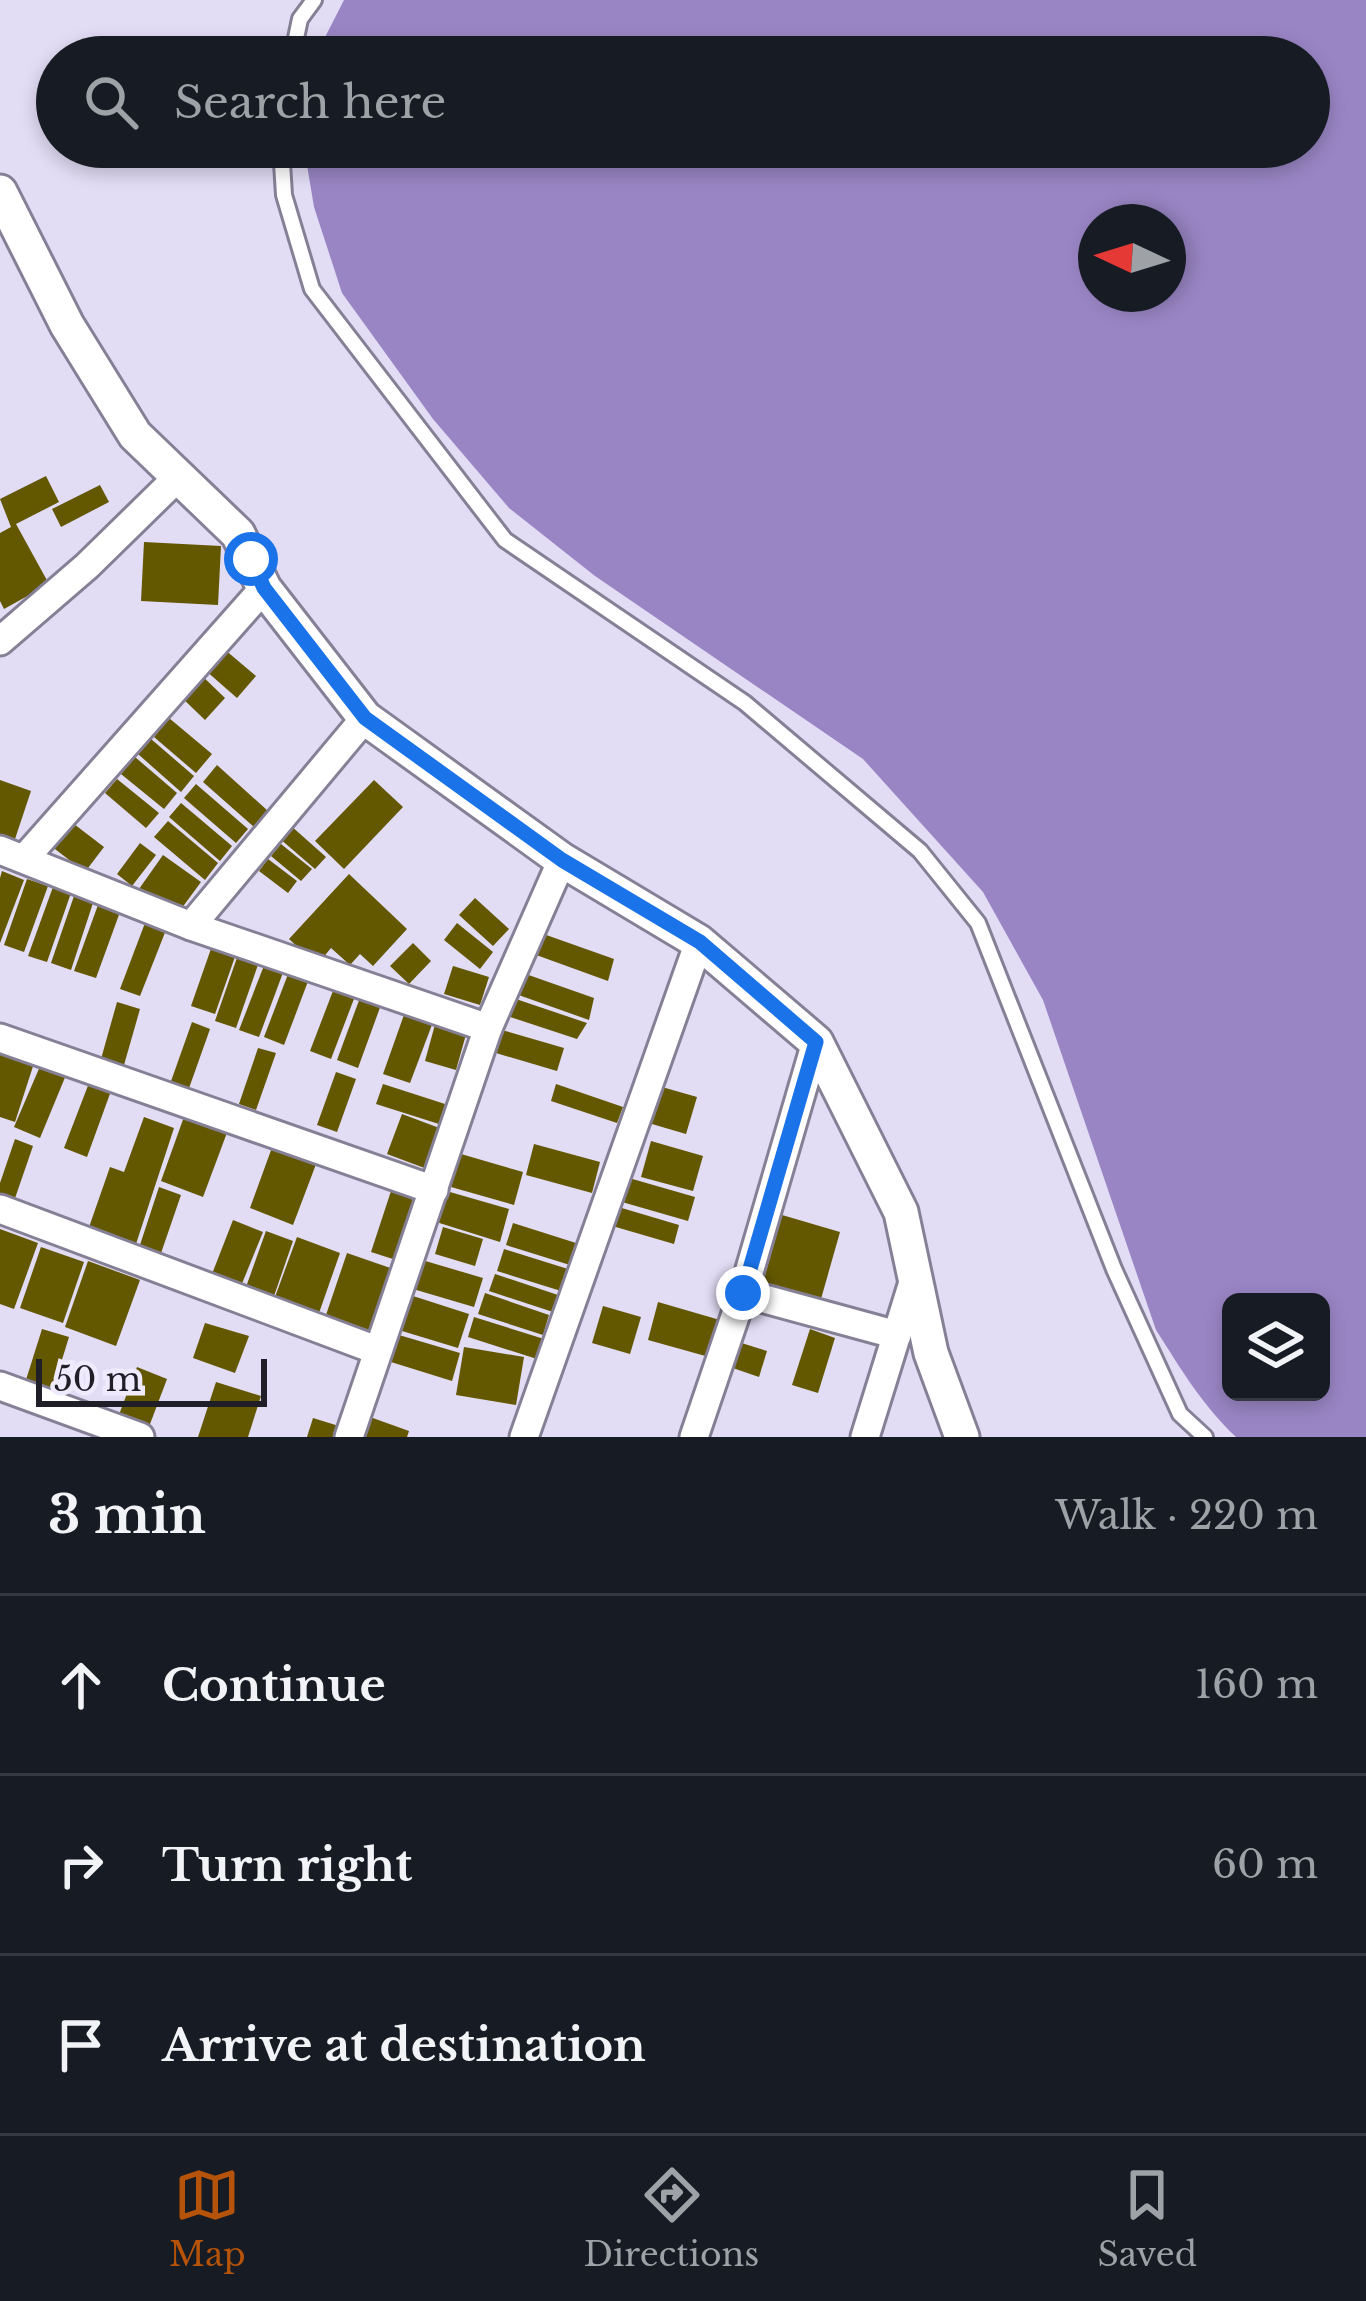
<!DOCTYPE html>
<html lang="en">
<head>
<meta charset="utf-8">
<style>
	:root { --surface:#171b24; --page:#20242c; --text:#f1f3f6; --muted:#9ea1a6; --line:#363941; --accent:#b45309 }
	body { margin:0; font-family:"Libre Baskerville",serif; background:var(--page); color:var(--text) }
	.controls { position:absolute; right:36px; bottom:36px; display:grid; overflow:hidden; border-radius:18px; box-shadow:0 6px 18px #0003 }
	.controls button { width:108px; height:108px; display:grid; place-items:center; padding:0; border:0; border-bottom:3px solid var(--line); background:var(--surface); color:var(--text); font:60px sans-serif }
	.compass { position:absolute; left:1078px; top:204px; width:108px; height:108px; border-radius:50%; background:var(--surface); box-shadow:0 6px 18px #0003; rotate:274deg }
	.scale { position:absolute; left:36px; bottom:30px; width:231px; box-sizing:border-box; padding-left:12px; border:6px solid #201e27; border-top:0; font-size:33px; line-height:42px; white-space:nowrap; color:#201e27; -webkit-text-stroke:9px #efeafd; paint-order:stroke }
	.stop { position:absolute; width:36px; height:36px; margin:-27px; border:9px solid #1a73e8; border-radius:50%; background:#fff }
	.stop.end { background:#1a73e8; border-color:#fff; box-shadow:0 3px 12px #0008 }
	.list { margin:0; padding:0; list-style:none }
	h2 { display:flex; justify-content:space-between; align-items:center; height:156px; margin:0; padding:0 48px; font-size:51px }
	h2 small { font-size:39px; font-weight:400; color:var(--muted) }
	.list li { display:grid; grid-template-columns:78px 1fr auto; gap:36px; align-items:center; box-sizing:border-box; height:180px; padding:0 48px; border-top:3px solid var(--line) }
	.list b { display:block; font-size:45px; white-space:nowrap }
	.list em { font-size:39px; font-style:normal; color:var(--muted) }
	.icon { flex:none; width:66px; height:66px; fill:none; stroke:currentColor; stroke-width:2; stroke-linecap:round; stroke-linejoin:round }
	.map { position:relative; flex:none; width:1366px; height:1437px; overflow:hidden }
	.search { position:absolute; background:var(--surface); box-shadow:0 6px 18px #0003; left:36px; right:36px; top:36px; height:132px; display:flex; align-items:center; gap:30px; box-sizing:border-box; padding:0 42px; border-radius:66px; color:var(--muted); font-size:45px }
	.sheet { height:696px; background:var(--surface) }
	nav { display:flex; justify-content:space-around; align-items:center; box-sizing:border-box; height:168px; border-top:3px solid var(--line); background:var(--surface); font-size:33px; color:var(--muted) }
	nav a { display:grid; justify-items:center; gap:6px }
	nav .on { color:var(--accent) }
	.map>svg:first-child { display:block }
</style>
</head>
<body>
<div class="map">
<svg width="1366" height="1437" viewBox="0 0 1366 1437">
	<rect width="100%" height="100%" fill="#e2dcf4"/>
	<!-- water -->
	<path fill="#9985c4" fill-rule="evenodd" d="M344,0h1022v1437h-130c-34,-32 -55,-68 -80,-107l-113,-330 -60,-108 -120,-133 -268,-183 -86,-68 -76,-89 -91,-126 -28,-86 -10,-60h1005v-90h-994zM1096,222h72v72h-72zM1231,1302h90v90h-90z"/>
	<!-- building -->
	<g fill="#635700">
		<path d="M46,476l13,26 -43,22 33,60 -45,25 -4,-8v-68l11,-6 -11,-28z"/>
		<path d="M100,485l9,17 -48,25 -9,-18z"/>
		<path d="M144,542l77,4 -3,59 -77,-4z"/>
		<path d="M224,649l32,27 -19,22 -32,-28z"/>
		<path d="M197,671l28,27 -20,22 -28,-27z"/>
		<path d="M169,718l43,36 -16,19 -42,-36z"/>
		<path d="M151,739l43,37 -13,16 -43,-38z"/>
		<path d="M135,757l42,36 -13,16 -43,-35z"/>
		<path d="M217,765l51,46 -14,16 -51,-45z"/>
		<path d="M117,779l42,34 -13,15 -41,-35z"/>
		<path d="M0,780l31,11 -17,51 -14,-4z"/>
		<path d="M374,780l29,27 -59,62 -29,-28z"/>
		<path d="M196,784l52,45 -12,14 -52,-45z"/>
		<path d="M181,803l51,43 -12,15 -51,-44z"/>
		<path d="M70,821l34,26 -19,25 -34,-26z"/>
		<path d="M168,821l50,42 -13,17 -51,-43z"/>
		<path d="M290,825l36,32 -11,12 -36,-31z"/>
		<path d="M140,843l16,12 -24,31 -15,-12z"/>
		<path d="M281,844l31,25 -11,12 -30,-25z"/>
		<path d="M163,855l38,27 -25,34 -37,-27z"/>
		<path d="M268,859l29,22 -9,12 -29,-22z"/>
		<path d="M2,871l22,9 -24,63v-65z"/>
		<path d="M349,874l58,55 -34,37 -13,-12 -10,11 -19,-17 -14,17 -28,-26z"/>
		<path d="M27,879l21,7 -24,66 -20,-7z"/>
		<path d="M53,887l18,6 -24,69 -19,-6z"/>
		<path d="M74,896l19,7 -22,67 -20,-7z"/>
		<path d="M475,898l34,31 -16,17 -34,-31z"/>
		<path d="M98,905l22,7 -24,66 -22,-7z"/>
		<path d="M145,923l21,7 -26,66 -20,-7z"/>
		<path d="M457,923l36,29 -13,17 -36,-29z"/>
		<path d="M535,931l79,28 -6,22 -80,-29z"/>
		<path d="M213,943l24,8 -22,63 -24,-8z"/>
		<path d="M413,943l18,18 -22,23 -19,-18z"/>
		<path d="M239,952l21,7 -24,69 -21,-7z"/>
		<path d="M265,963l19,7 -25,67 -20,-7z"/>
		<path d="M453,966l36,11 -9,28 -36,-11z"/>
		<path d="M290,969l20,7 -26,69 -20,-8z"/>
		<path d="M520,972l74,26 -5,22 -76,-27z"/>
		<path d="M336,983l21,8 -26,68 -21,-8z"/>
		<path d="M361,995l21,7 -24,66 -21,-8z"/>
		<path d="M510,997l77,26 -10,16 -73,-24z"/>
		<path d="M117,1002l23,7 -16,56 -23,-6z"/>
		<path d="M405,1012l28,10 -23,61 -27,-9z"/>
		<path d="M436,1021l31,10 -11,39 -31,-9z"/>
		<path d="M192,1022l18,7 -22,62 -18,-7z"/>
		<path d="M502,1030l62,18 -7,23 -61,-18z"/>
		<path d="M0,1044l36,13 -21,65 -15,-5z"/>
		<path d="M258,1048l18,5 -20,57 -17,-6z"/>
		<path d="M41,1064l25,11 -26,63 -26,-11z"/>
		<path d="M336,1072l20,7 -19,53 -20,-7z"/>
		<path d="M89,1083l22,8 -24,66 -23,-9z"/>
		<path d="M383,1084l62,20 -6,20 -63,-20z"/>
		<path d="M556,1084l67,23 -6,16 -66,-22z"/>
		<path d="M655,1085l42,12 -11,37 -41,-12z"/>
		<path d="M185,1114l43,16 -25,67 -42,-16z"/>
		<path d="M402,1114l40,15 -15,40 -40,-15z"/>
		<path d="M144,1117l30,11 -39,119 -47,-17 22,-63 14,5z"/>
		<path d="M15,1139l18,7 -20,58 -13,-5v-16z"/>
		<path d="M651,1141l52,15 -10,35 -52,-14z"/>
		<path d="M274,1142l44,17 -25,66 -43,-17z"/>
		<path d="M534,1144l66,18 -8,31 -66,-18z"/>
		<path d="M461,1154l62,18 -9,33 -63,-18z"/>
		<path d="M629,1178l66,19 -7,24 -66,-19z"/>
		<path d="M159,1187l22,8 -21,61 -21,-8z"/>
		<path d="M392,1188l25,9 -21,63 -25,-8z"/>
		<path d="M443,1190l66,19 -9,33 -67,-21z"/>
		<path d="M615,1206l64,19 -5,19 -65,-19z"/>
		<path d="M782,1215l58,17 -21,74 -58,-17z"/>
		<path d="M233,1220l30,12 -22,54 -29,-12z"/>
		<path d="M513,1223l63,20 -6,22 -64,-20z"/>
		<path d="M443,1227l40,12 -8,27 -40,-12z"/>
		<path d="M0,1229l38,14 -24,66 -14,-5z"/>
		<path d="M266,1231l27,10 -19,55 -28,-9z"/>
		<path d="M297,1237l43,16 -21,60 -44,-16z"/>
		<path d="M41,1247l43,15 -21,61 -43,-15z"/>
		<path d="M504,1249l64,20 -7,22 -64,-20z"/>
		<path d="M347,1253l52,18 -21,62 -52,-18z"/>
		<path d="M422,1260l61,18 -9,29 -61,-18z"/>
		<path d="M88,1261l52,19 -24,66 -51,-19z"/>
		<path d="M495,1274l63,21 -5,17 -64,-21z"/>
		<path d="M485,1293l64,22 -6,20 -65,-21z"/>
		<path d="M413,1296l56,18 -11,34 -56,-17z"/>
		<path d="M658,1302l62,18 -11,37 -61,-17z"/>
		<path d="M603,1306l38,11 -11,37 -38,-11z"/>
		<path d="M474,1317l70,22 -7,20 -69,-22z"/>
		<path d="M205,1323l44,13 -14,37 -42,-15z"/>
		<path d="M42,1329l27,8 -17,55 -27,-9z"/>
		<path d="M810,1329l25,9 -17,55 -26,-8z"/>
		<path d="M399,1335l61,18 -8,28 -61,-19z"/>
		<path d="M735,1341l32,10 -8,26 -32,-11z"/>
		<path d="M464,1347l60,10 -8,48 -60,-10z"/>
		<path d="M137,1367l30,12 -20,53 -30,-12z"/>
		<path d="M216,1382l45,14 -13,41h-50z"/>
		<path d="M370,1417l39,14 -2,6h-44z"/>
		<path d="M313,1418l29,9 -3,10h-32z"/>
	</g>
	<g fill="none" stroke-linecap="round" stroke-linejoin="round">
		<defs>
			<g id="service">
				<path d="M292,57l8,-38 14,-19"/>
				<path d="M281,147l3,48 28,94 193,251 240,163 175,148 58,72 136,346 66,145 25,23"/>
			</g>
			<g id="minor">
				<path d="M0,641l87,-75 90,-88"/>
				<path d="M0,850l191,76 297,102 -139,409"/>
				<path d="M24,859l240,-271"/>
				<path d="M191,926l174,-208"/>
				<path d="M488,1028l74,-168"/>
				<path d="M0,1038l434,152"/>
				<path d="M0,1209l376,141"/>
				<path d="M743,1293l154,42"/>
				<path d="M0,1386l140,51"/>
				<path d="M524,1437l175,-495"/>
				<path d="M694,1437l49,-144 73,-251"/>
				<path d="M865,1437l49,-158"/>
			</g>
			<path id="tertiary" d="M0,192l67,133 68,110 103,99 26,54 101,130 197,142 137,82 117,100 85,170 30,141 31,84"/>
		</defs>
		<!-- service casing -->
		<use href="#service" stroke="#868096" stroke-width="20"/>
		<!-- minor casing -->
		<use href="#minor" stroke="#868096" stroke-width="33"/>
		<!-- tertiary casing -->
		<use href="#tertiary" stroke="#868096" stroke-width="39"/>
		<!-- service -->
		<use href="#service" stroke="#fff" stroke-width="14"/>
		<!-- minor -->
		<use href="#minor" stroke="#fff" stroke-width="27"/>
		<!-- tertiary -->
		<use href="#tertiary" stroke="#fff" stroke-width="33"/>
	</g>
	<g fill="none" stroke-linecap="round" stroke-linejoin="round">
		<!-- route -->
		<path stroke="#1a73e8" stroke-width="15" d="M251,559l13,29 101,130 197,142 138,82 116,100 -73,251"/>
	</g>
</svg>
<div class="controls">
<button><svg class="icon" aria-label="layers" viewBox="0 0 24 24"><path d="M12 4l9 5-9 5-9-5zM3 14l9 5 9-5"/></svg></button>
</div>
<svg class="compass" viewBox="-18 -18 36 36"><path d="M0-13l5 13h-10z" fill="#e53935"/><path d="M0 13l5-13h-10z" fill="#9ea1a6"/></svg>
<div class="scale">50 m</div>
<div class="stop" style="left:251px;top:559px"></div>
<div class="stop end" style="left:743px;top:1293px"></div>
<div class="search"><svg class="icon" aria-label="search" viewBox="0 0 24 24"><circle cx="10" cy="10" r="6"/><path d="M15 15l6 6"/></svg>Search here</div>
</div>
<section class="sheet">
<h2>3 min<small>Walk · 220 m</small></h2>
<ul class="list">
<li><svg class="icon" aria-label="ahead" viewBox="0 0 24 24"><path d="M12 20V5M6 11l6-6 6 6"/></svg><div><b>Continue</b></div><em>160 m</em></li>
<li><svg class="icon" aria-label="right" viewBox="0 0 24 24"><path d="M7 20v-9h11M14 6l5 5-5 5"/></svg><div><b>Turn right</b></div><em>60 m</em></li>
<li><svg class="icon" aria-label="arrive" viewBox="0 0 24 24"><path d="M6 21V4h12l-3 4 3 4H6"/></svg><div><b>Arrive at destination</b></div></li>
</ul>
</section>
<nav>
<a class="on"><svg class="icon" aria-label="map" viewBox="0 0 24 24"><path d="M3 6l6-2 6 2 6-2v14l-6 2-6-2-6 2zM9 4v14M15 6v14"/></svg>Map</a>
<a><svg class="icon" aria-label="directions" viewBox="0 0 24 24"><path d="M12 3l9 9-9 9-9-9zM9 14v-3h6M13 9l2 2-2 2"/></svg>Directions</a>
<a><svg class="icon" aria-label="saved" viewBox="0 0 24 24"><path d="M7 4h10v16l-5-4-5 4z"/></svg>Saved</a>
</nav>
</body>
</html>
